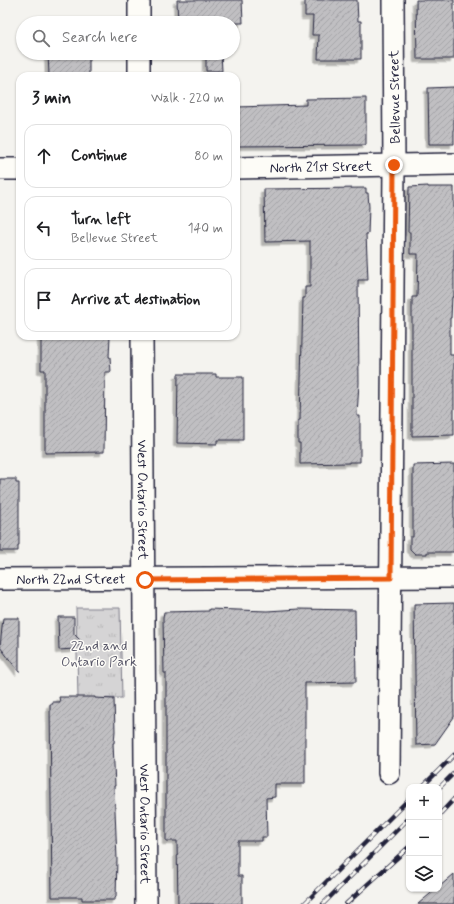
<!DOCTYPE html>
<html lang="en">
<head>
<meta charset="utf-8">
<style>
	:root { --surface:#fff; --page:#f6f6f6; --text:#202124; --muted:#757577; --line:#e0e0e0 }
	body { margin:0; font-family:Mynerve,sans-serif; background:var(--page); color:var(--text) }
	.controls { position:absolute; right:12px; bottom:12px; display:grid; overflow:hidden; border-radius:8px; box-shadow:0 1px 3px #0004 }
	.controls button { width:36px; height:36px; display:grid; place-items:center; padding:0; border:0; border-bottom:1px solid var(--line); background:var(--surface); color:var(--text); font:20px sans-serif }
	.stop { position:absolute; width:12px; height:12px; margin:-9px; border:3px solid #ea580c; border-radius:50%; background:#fff }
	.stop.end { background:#ea580c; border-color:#fff; box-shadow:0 1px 4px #0008 }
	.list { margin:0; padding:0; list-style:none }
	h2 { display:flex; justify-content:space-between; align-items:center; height:52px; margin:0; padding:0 16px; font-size:17px }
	h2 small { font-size:13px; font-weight:400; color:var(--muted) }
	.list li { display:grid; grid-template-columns:26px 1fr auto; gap:12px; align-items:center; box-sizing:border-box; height:64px; margin:0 8px 8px; padding:0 8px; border:1px solid var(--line); border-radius:12px }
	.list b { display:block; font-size:15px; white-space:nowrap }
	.list p { margin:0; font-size:13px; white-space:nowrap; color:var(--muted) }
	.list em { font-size:13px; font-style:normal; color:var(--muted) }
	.icon { flex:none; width:22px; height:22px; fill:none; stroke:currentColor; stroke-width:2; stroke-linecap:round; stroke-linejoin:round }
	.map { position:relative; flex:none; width:454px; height:904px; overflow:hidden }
	.search { position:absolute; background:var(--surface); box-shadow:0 1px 3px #0004; left:16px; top:16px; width:224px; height:44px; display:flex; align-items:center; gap:10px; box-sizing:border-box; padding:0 14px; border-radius:22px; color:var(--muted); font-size:15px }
	.panel { position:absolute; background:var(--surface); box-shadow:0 1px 3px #0004; left:16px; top:72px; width:224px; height:268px; border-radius:12px }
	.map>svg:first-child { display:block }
</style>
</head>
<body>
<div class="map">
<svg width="454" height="904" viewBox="0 0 454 904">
	<defs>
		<pattern id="park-tufts" width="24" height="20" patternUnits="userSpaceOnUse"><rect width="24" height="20" fill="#d5d4d5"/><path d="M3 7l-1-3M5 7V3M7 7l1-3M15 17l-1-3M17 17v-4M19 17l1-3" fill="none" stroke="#b7b6b8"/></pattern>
		<pattern id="building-hatch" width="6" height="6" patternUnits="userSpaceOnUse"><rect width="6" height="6" fill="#c0bfc2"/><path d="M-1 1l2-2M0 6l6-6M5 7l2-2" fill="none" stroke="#a5a4a8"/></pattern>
		<filter id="shadow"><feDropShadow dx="-3.5" dy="3.5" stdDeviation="0" flood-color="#0004"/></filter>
	</defs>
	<rect width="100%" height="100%" fill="#f4f3ef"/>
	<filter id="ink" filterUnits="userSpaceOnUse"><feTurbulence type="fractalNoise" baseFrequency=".025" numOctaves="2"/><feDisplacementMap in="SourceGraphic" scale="8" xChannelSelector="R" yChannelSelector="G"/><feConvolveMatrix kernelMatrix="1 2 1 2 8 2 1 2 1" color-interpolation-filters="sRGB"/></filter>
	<g filter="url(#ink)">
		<!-- park -->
		<path fill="url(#park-tufts)" stroke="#7c7b88" d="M76,608h44l2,90 -44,1z"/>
		<!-- building -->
		<g fill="url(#building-hatch)" stroke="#22223b" filter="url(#shadow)">
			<path d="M177,0h65l1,23h-65z"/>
			<path d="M305,0h52l1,21h3v38h-43l1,-24h-7l1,-19h-8z"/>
			<path d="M416,0h38v59h-37z"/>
			<path d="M48,53h41v22h-40z"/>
			<path d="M206,53h15l1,18h-16z"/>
			<path d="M454,87v57h-25l-1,-56z"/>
			<path d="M366,98v47l-130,1v-39l70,-2v-6z"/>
			<path d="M428,186v1h26v110h-2l-1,21h-1v37h4v80l-42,1v-139h5l1,-43h-8v-22h-2l1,-45z"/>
			<path d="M366,188v5h2l1,14 -1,27h-2l2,46h-10l1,103 -2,33h3v46h-11v1l-49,1v-21h-2v-23h2l3,-122h2v-11h5v-46l-45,1 -1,-53z"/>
			<path d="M41,336h69l-1,21h1l1,15h-6l-1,80 -59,1v-83h-4z"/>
			<path d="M178,374h38v3h27v63h-26v4l-40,-1z"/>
			<path d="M454,464v88h-27v2h-12l-5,-5v-12h3v-72z"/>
			<path d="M0,479h16v4h3v62h-1v6h-18z"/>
			<path d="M454,603v114l-19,27 -19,1 -2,-141z"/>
			<path d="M209,609l58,2 32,-2 56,1 1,72 -51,1v101h-30v13l-9,1 1,39h-5v4h-24v35h4v28h-64l-1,-63h-11v-168h-2l-1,-56 1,-5 45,-1z"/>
			<path d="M58,617h16v17l8,8 -8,7 -15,1z"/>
			<path d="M3,618h16v54l-19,-25z"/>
			<path d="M59,697h36v1l19,1 1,32 -1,12h-1l2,43h-1l3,73 -1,38 -1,1v2h-33v-3h-30l-2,-193h3l-1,-2h8z"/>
			<path d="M454,874v30h-36l18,-15h3v-2z"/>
		</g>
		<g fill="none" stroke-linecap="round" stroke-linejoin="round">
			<defs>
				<g id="minor">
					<path d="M139,0v23"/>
					<path d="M139,53v23"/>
					<path id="s1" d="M236,168l218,-4"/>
					<path d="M0,169h20"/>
					<path id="s2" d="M142,336l4,568"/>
					<path id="s3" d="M0,579l454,-2"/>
					<path d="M389,773l5,-608 -1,-165"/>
				</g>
			</defs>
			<!-- minor casing -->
			<use href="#minor" stroke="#22223b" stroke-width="24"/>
			<!-- minor -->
			<use href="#minor" stroke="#fdfcf7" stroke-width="21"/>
			<defs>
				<g id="rail">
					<path d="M422,787l32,-32"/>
					<path d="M439,788l15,-15"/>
					<path d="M439,815l15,-16"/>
					<path d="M304,904l105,-105"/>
					<path d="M323,904l86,-86"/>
					<path d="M346,904l63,-57"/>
				</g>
			</defs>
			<!-- rail casing -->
			<use href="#rail" stroke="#22223b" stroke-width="4.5"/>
			<!-- rail -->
			<use href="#rail" stroke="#fdfcf7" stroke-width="3" stroke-dasharray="9" stroke-linecap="butt"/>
		</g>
	</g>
	<g fill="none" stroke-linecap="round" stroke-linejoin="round" filter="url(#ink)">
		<!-- route -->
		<path stroke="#ea580c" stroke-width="5" d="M145,580l246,-2 3,-413"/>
	</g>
	<g text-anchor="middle" stroke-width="3" stroke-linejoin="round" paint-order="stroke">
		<!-- street labels -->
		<g font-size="14" fill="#22223b" stroke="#fdfcf7">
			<text transform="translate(394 97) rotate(-91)" y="5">Bellevue Street</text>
			<text dy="5" stroke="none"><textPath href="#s1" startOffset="85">North 21st Street</textPath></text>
			<text dy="5" stroke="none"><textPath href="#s2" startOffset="164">West Ontario Street</textPath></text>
			<text dy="5" stroke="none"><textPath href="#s3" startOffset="71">North 22nd Street</textPath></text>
			<text dy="5" stroke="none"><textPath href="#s2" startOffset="488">West Ontario Street</textPath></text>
		</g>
		<!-- park labels -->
		<g font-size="14" fill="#585769" stroke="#fdfcf7">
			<text x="99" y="650">22nd and<tspan x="99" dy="16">Ontario Park</tspan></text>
		</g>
	</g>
</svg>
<div class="controls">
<button>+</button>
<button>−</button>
<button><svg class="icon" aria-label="layers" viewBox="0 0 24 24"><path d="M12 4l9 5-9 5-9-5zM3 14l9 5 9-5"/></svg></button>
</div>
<div class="stop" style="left:145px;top:580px"></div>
<div class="stop end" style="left:394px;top:165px"></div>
<div class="search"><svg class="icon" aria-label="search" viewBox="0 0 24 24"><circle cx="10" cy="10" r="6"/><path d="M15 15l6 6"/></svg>Search here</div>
<section class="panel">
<h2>3 min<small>Walk · 220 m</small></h2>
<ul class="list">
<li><svg class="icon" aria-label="ahead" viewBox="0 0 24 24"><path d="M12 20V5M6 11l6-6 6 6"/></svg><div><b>Continue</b></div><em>80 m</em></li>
<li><svg class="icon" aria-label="left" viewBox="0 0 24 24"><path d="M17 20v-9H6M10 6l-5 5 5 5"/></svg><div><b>Turn left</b><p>Bellevue Street</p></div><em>140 m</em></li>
<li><svg class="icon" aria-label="arrive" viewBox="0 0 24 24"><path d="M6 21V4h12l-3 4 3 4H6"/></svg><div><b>Arrive at destination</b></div></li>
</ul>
</section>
</div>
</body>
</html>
